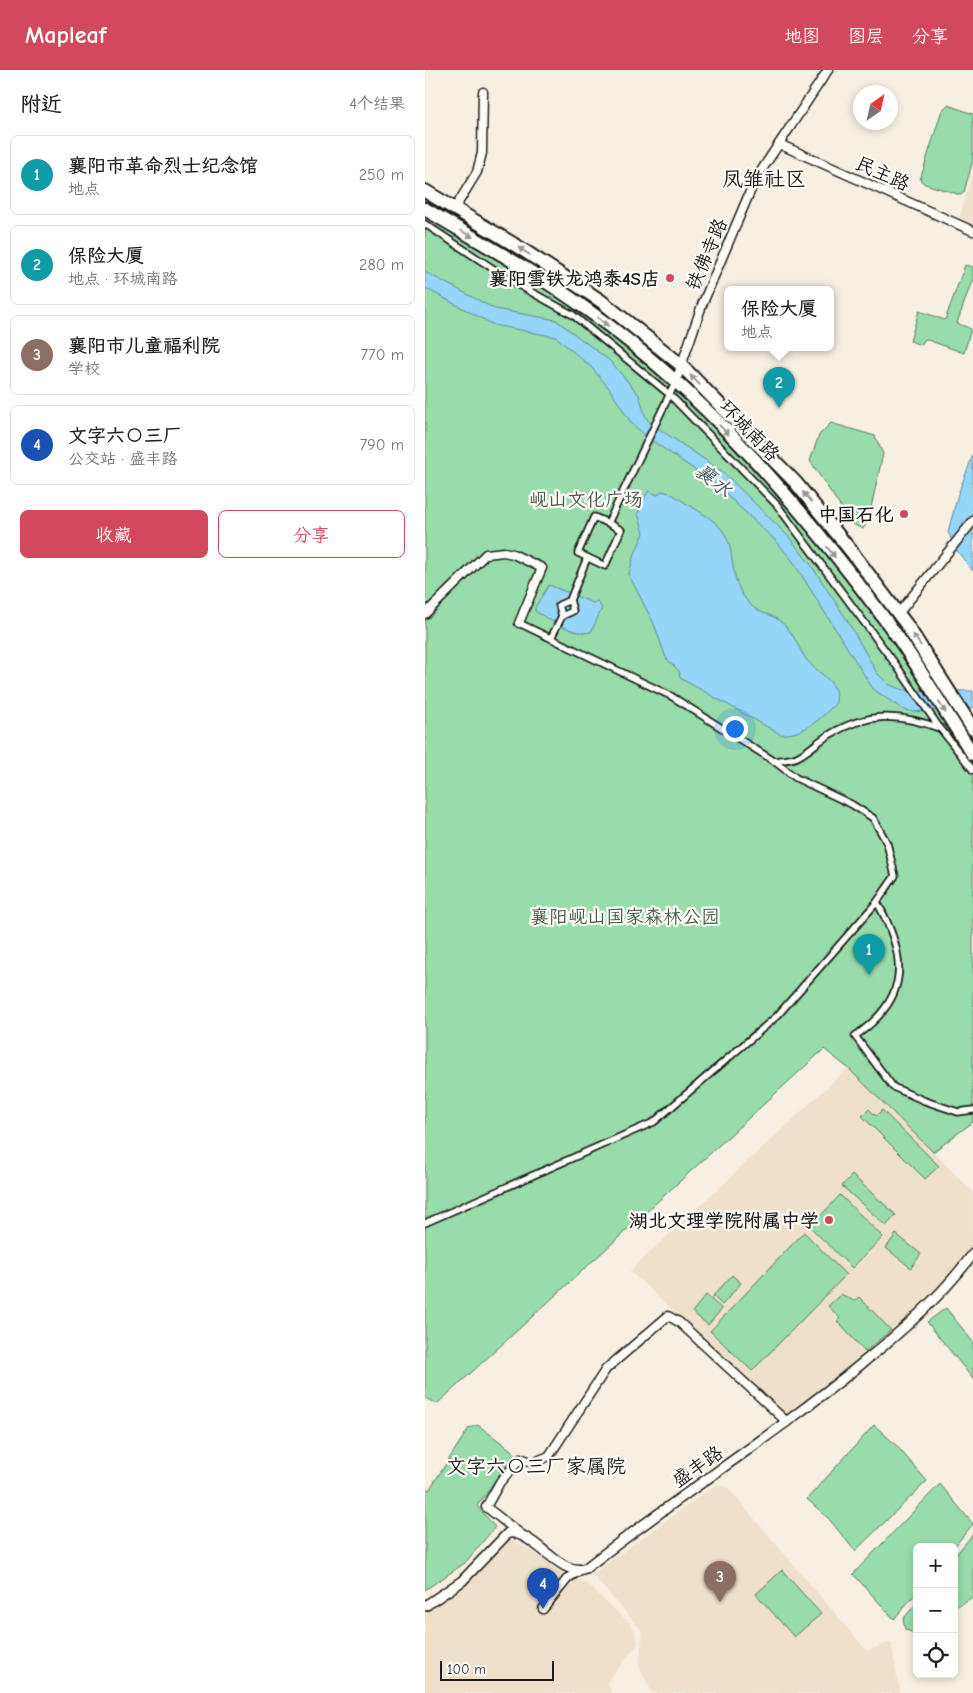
<!DOCTYPE html>
<html lang="zh">
<head>
<meta charset="utf-8">
<style>
	:root { --surface:#fff; --page:#f6f6f6; --text:#202124; --muted:#757577; --line:#e0e0e0; --accent:#d1495b }
	body { margin:0; font-family:"Comic Neue","LXGW WenKai TC",sans-serif; background:var(--page); color:var(--text) }
	.controls { position:absolute; right:15px; bottom:15px; display:grid; overflow:hidden; border-radius:8px; box-shadow:0 2px 8px #0003 }
	.controls button { width:45px; height:45px; display:grid; place-items:center; padding:0; border:0; border-bottom:1px solid var(--line); background:var(--surface); color:var(--text); font:25px sans-serif }
	.compass { position:absolute; left:428px; top:15px; width:45px; height:45px; border-radius:50%; background:var(--surface); box-shadow:0 2px 8px #0003; rotate:34deg }
	.scale { position:absolute; left:15px; bottom:12px; width:114px; box-sizing:border-box; padding-left:5px; border:2px solid #1c1c1c; border-top:0; font-size:14px; line-height:18px; white-space:nowrap; color:#1c1c1c; -webkit-text-stroke:4px #fdfcf7; paint-order:stroke }
	.you { position:absolute; left:309px; top:658px; width:18px; height:18px; margin:-12px; border:4px solid #fff; border-radius:50%; background:#1a73e8; box-shadow:0 0 0 8px #1a73e833 }
	.badge { display:grid; place-items:center; width:32px; height:32px; border-radius:50%; background:var(--accent); color:#fff; font-size:16px; font-weight:700 }
	.pin { position:absolute; translate:-50% -41px; filter:drop-shadow(0 1px 2px #0008) }
	.pin::after { content:''; position:absolute; top:26px; width:18px; height:15px; background:inherit; clip-path:polygon(0 0,100% 0,50% 100%) }
	.popup { position:absolute; left:299px; top:216px; width:110px; height:65px; box-sizing:border-box; display:grid; place-content:center; border-radius:8px; background:var(--surface); filter:drop-shadow(0 1px 4px #0005); font-size:16px; white-space:nowrap; color:var(--muted) }
	.popup b { font-size:19px; color:var(--text) }
	.popup::after { content:''; position:absolute; left:50%; top:100%; margin-left:-10px; border:10px solid transparent; border-top-color:var(--surface) }
	.list { margin:0; padding:0; list-style:none }
	h2 { display:flex; justify-content:space-between; align-items:center; height:65px; margin:0; padding:0 20px; font-size:21px }
	h2 small { font-size:16px; font-weight:400; color:var(--muted) }
	.list li { display:grid; grid-template-columns:32px 1fr auto; gap:15px; align-items:center; box-sizing:border-box; height:80px; margin:0 10px 10px; padding:0 10px; border:1px solid var(--line); border-radius:8px }
	.list b { display:block; font-size:19px; white-space:nowrap }
	.list p { margin:0; font-size:16px; white-space:nowrap; color:var(--muted) }
	.list em { font-size:16px; font-style:normal; color:var(--muted) }
	.actions { display:flex; gap:10px; padding:15px 20px }
	.actions a { flex:1; padding:11px 0; border:1px solid var(--accent); border-radius:8px; text-align:center; font-size:18px; color:var(--accent) }
	.actions .main { background:var(--accent); color:#fff }
	.icon { flex:none; width:28px; height:28px; fill:none; stroke:currentColor; stroke-width:2; stroke-linecap:round; stroke-linejoin:round }
	.map { position:relative; flex:none; width:548px; height:1623px; overflow:hidden }
	header { display:flex; align-items:center; gap:30px; box-sizing:border-box; height:70px; padding:0 25px; background:var(--accent); color:#fff }
	header strong { font-size:24px }
	nav { display:flex; gap:28px; margin-inline-start:auto; font-size:18px }
	main { display:flex }
	aside { flex:1; background:var(--surface) }
	.map>svg:first-child { display:block }
</style>
</head>
<body>
<header>
<strong>Mapleaf</strong>
<nav><a>地图</a><a>图层</a><a>分享</a></nav>
</header>
<main>
<aside>
<h2>附近<small>4个结果</small></h2>
<ul class="list">
<li><span class="badge" style="background:#0f9aa8">1</span><div><b>襄阳市革命烈士纪念馆</b><p>地点</p></div><em>250 m</em></li>
<li><span class="badge" style="background:#0f9aa8">2</span><div><b>保险大厦</b><p>地点 · 环城南路</p></div><em>280 m</em></li>
<li><span class="badge" style="background:#8d6e63">3</span><div><b>襄阳市儿童福利院</b><p>学校</p></div><em>770 m</em></li>
<li><span class="badge" style="background:#1a4fb4">4</span><div><b>文字六〇三厂</b><p>公交站 · 盛丰路</p></div><em>790 m</em></li>
</ul>
<div class="actions"><a class="main">收藏</a><a>分享</a></div>
</aside>
<div class="map">
<svg width="548" height="1623" viewBox="0 0 548 1623">
	<rect width="100%" height="100%" fill="#f6efe2"/>
	<filter id="ink" filterUnits="userSpaceOnUse"><feTurbulence type="fractalNoise" baseFrequency=".02" numOctaves="2"/><feDisplacementMap in="SourceGraphic" scale="10" xChannelSelector="R" yChannelSelector="G"/><feConvolveMatrix kernelMatrix="1 2 1 2 8 2 1 2 1" color-interpolation-filters="sRGB"/></filter>
	<g filter="url(#ink)">
		<!-- built -->
		<g fill="#eee0c9">
			<path d="M548,103v51l-14,-5z"/>
			<path d="M423,998l125,124v55l-68,76 -118,92 -157,-144z"/>
			<path d="M291,1415l11,2 140,164 24,-9 9,51h-248l-13,-27 4,-34 -51,-58z"/>
			<path d="M84,1468l79,47 45,42 5,17 -31,38 4,11h-186v-91l16,-10z"/>
		</g>
		<!-- green -->
		<g fill="#97dca9" stroke="#5a7c62">
			<path d="M523,35l25,9v46l-9,32 -3,3 -36,-11 -5,-4 22,-70z"/>
			<path d="M0,121l95,57 160,116 171,187 122,178v393l-40,30 -85,-84 -24,-19 -387,355 -12,-6z"/>
			<path d="M540,195l8,2v11l-16,45 14,6 -7,24 -39,-14 -4,6 -11,-4 9,-30 26,9z"/>
			<path d="M406,353l44,13 8,18 -15,67 -5,8 -11,-5 -42,-63 9,-26z"/>
			<path d="M444,1039l7,7 6,-6 57,56 -14,13 -63,-63z"/>
			<path d="M427,1105l44,40 -10,11 -44,-40z"/>
			<path d="M415,1125l43,42 -31,31 -42,-41z"/>
			<path d="M379,1162l42,43 -94,96 -42,-40z"/>
			<path d="M471,1164l25,20 -10,14 -25,-20z"/>
			<path d="M307,1205l9,8 -19,22 -9,-9z"/>
			<path d="M416,1224l13,7 5,-4 32,33 -26,22 -28,-31 3,-3 -12,-12z"/>
			<path d="M281,1225l16,14 -14,16 -16,-13z"/>
			<path d="M521,1238l27,34v37l-46,-57z"/>
			<path d="M53,1355l37,28 -38,53 18,21 -30,36 -40,27v-102l4,2 40,-62z"/>
			<path d="M449,1355l22,20 31,36 -72,70 -26,-32 -22,-20z"/>
			<path d="M515,1414l33,40 -19,23h-37v45l-23,27 -41,-45z"/>
			<path d="M548,1464v63l-19,11v-51z"/>
			<path d="M357,1500l39,44 -27,23 -38,-43z"/>
			<path d="M492,1533v26l-6,3 -6,-3 -2,-10z"/>
		</g>
		<!-- water -->
		<g fill="#95d5f7" stroke="#658b9f">
			<path d="M0,202l70,37 61,11 54,41 29,34 6,20 4,7 74,50 65,64 23,29 36,55 30,53 11,11 12,5 7,1 66,1v17l-59,4 -12,-3 -29,-20 -81,-129 -15,-18 -63,-59 -63,-43 -19,-16 -23,-36 -18,-21 -35,-30 -62,-12 -69,-37z"/>
			<path d="M548,385v116l-16,-20 -9,-19 10,-38z"/>
			<path d="M223,421l10,4 4,-4c11,2 20,10 30,16 11,7 25,14 32,26 11,15 5,43 20,64 14,20 23,13 37,25 13,10 16,24 25,37 12,16 33,20 30,44 -15,16 -34,33 -56,31l-100,-56 -1,-7 -13,-13 -12,-34 -25,-49 4,-17 11,-25 -6,-20z"/>
			<path d="M124,515l44,18 4,-2 5,7 -11,24c-17,4 -41,-12 -56,-21v-4z"/>
		</g>
		<g fill="none" stroke-linecap="round" stroke-linejoin="round">
			<defs>
				<g id="pedestrian">
					<path d="M0,154l90,59 58,32 96,79 108,111 119,160 43,62"/>
					<path d="M183,453l13,7 -16,36 -27,-13 16,-36 14,6 68,-142"/>
					<path d="M137,546l11,-5 -3,-11 17,-42"/>
					<path d="M94,553l152,73 103,65 22,17 55,26 22,14 14,25 8,33 -18,26c30,54 34,96 -22,134l38,51 32,14 33,11 15,-2"/>
					<path d="M126,568l11,-22 -3,-11 11,-5"/>
					<path d="M515,658l33,42"/>
					<path d="M349,691c7,-1 16,-1 23,-4 11,-5 21,-16 32,-22 38,-23 70,-22 110,-7"/>
					<path d="M0,1153l229,-101 123,-106 100,-114"/>
				</g>
				<g id="minor">
					<path d="M354,74l194,87"/>
					<path d="M30,138l22,-36 5,-19 1,-61"/>
					<path d="M251,311l26,-76 53,-125 73,-110"/>
					<path d="M0,544l61,-60 18,-2 9,2 29,14 -23,55"/>
					<path d="M473,544l75,-93"/>
					<path d="M97,1465l-36,-28 14,-25 21,-24 12,5 16,-7 57,-87 62,-53 11,6 108,100"/>
					<path d="M118,1539l25,-31 11,-7"/>
				</g>
				<path id="tertiary" d="M0,1536l37,-25 46,-48c26,-3 53,46 78,35 89,-70 186,-131 274,-203 41,-33 81,-68 113,-111"/>
				<g id="trunk">
					<path d="M0,121l95,57 81,53 79,63 116,119 55,68 55,73 67,105"/>
					<path d="M0,139c55,33 112,64 164,102 119,85 217,201 303,318 29,40 53,84 81,125"/>
				</g>
			</defs>
			<!-- pedestrian casing -->
			<use href="#pedestrian" stroke="#1c1c1c" stroke-width="9"/>
			<!-- minor casing -->
			<use href="#minor" stroke="#1c1c1c" stroke-width="11"/>
			<!-- tertiary casing -->
			<use href="#tertiary" stroke="#1c1c1c" stroke-width="12"/>
			<!-- trunk casing -->
			<use href="#trunk" stroke="#1c1c1c" stroke-width="16"/>
			<!-- pedestrian -->
			<use href="#pedestrian" stroke="#fdfcf7" stroke-width="5.5"/>
			<!-- minor -->
			<use href="#minor" stroke="#fdfcf7" stroke-width="8"/>
			<!-- tertiary -->
			<use href="#tertiary" stroke="#fdfcf7" stroke-width="9"/>
			<!-- trunk -->
			<use href="#trunk" stroke="#fdfcf7" stroke-width="12"/>
		</g>
		<!-- one-way arrows -->
		<defs><path id="oneway-solid" d="M-6-.8H1V-3.2L6.5 0L1 3.2V.8H-6Z" transform="scale(1.25)"/></defs>
		<g fill="#989794">
			<use href="#oneway-solid" transform="translate(42 164) rotate(30)"/>
			<use href="#oneway-solid" transform="translate(99 181) rotate(-147)"/>
			<use href="#oneway-solid" transform="translate(178 252) rotate(39)"/>
			<use href="#oneway-solid" transform="translate(270 310) rotate(-134)"/>
			<use href="#oneway-solid" transform="translate(299 360) rotate(46)"/>
			<use href="#oneway-solid" transform="translate(382 427) rotate(-129)"/>
			<use href="#oneway-solid" transform="translate(406 482) rotate(52)"/>
			<use href="#oneway-solid" transform="translate(492 570) rotate(-123)"/>
			<use href="#oneway-solid" transform="translate(517 637) rotate(58)"/>
		</g>
	</g>
	<!-- markers -->
	<g fill="#d1495b" stroke="#fdfcf7" stroke-width="2">
		<circle cx="245" cy="208" r="5"/>
		<circle cx="479" cy="444" r="5"/>
		<circle cx="404" cy="1150" r="5"/>
	</g>
	<g text-anchor="middle" stroke-width="4.5" stroke-linejoin="round" paint-order="stroke">
		<!-- street labels -->
		<g font-size="19" fill="#1c1c1c" stroke="#fdfcf7">
			<text transform="translate(458 103) rotate(24)" y="7">民主路</text>
			<text transform="translate(281 184) rotate(-67)" y="7">铁佛寺路</text>
			<text transform="translate(325 360) rotate(46)" y="7">环城南路</text>
			<text transform="translate(272 1396) rotate(-35)" y="7">盛丰路</text>
		</g>
		<!-- poi labels -->
		<g font-size="19" font-weight="bold" fill="#1c1c1c" stroke="#fdfcf7" text-anchor="end">
			<text x="235" y="215">襄阳雪铁龙鸿泰4S店</text>
			<text x="469" y="451">中国石化</text>
			<text x="394" y="1157">湖北文理学院附属中学</text>
		</g>
		<!-- park labels -->
		<g font-size="19" fill="#475f4d" stroke="#fdfcf7">
			<text x="161" y="436">岘山文化广场</text>
			<text x="200" y="853">襄阳岘山国家森林公园</text>
		</g>
		<!-- water labels -->
		<g font-size="20" font-style="italic" fill="#465d69" stroke="#fdfcf7">
			<text transform="translate(289 410) rotate(39)" y="7">襄水</text>
		</g>
		<!-- neighbourhood labels -->
		<g font-size="20" fill="#1c1c1c" stroke="#fdfcf7">
			<text x="111" y="1403">文字六〇三厂家属院</text>
		</g>
		<!-- quarter labels -->
		<g font-size="21" fill="#1c1c1c" stroke="#fdfcf7">
			<text x="339" y="116">凤雏社区</text>
		</g>
	</g>
</svg>
<div class="controls">
<button>+</button>
<button>−</button>
<button><svg class="icon" aria-label="locate" viewBox="0 0 24 24"><circle cx="12" cy="12" r="6"/><path d="M12 2v4M12 18v4M2 12h4M18 12h4"/></svg></button>
</div>
<svg class="compass" viewBox="-18 -18 36 36"><path d="M0-13l5 13h-10z" fill="#e53935"/><path d="M0 13l5-13h-10z" fill="#757577"/></svg>
<div class="scale">100 m</div>
<div class="you"></div>
<div class="pin badge" style="left:444px;top:905px;background:#0f9aa8">1</div>
<div class="pin badge" style="left:354px;top:338px;background:#0f9aa8">2</div>
<div class="popup"><b>保险大厦</b>地点</div>
<div class="pin badge" style="left:295px;top:1532px;background:#8d6e63">3</div>
<div class="pin badge" style="left:118px;top:1539px;background:#1a4fb4">4</div>
</div>
</main>
</body>
</html>
